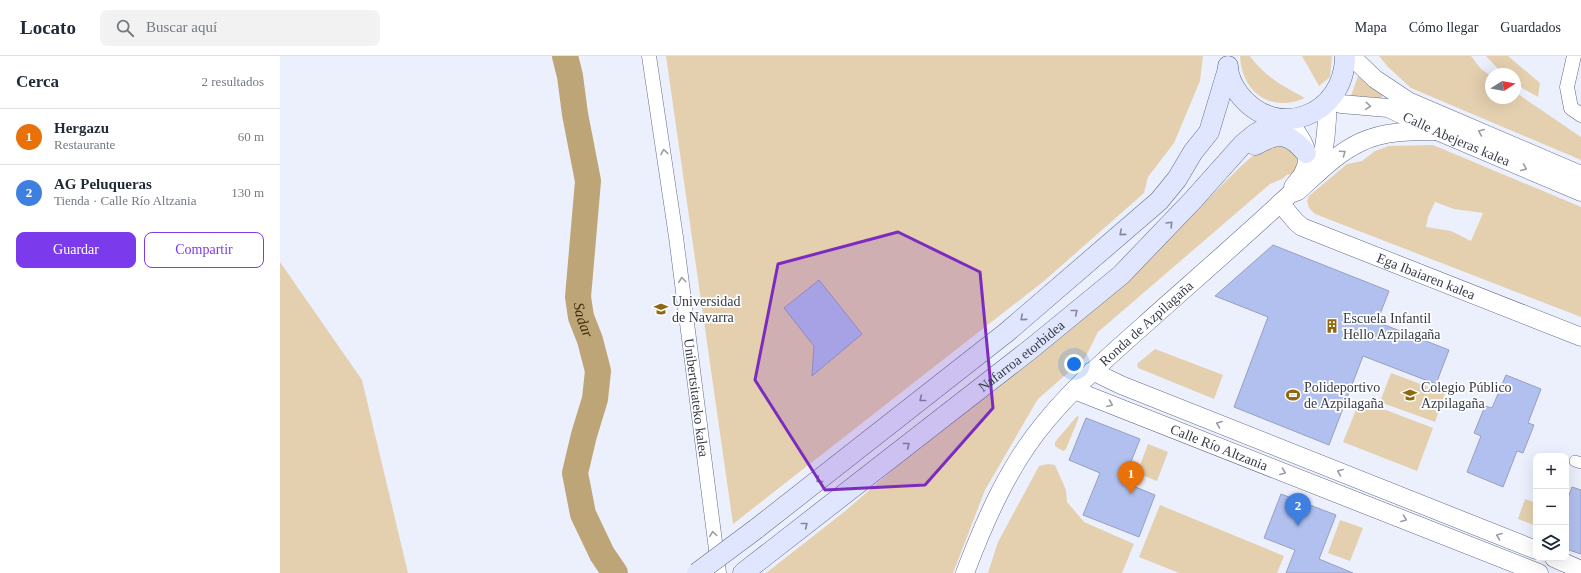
<!DOCTYPE html>
<html lang="es">
<head>
<meta charset="utf-8">
<style>
	:root { --surface:#fff; --page:#f2f2f3; --text:#1f2937; --muted:#747a83; --line:#e0e1e3; --accent:#7c3aed }
	body { margin:0; font-family:Georgia,serif; background:var(--page); color:var(--text) }
	.controls { position:absolute; right:12px; bottom:12px; display:grid; overflow:hidden; border-radius:8px; box-shadow:0 4px 16px #0002 }
	.controls button { width:36px; height:36px; display:grid; place-items:center; padding:0; border:0; border-bottom:1px solid var(--line); background:var(--surface); color:var(--text); font:20px sans-serif }
	.compass { position:absolute; left:1205px; top:12px; width:36px; height:36px; border-radius:50%; background:var(--surface); box-shadow:0 4px 16px #0002; rotate:79deg }
	.you { position:absolute; left:794px; top:308px; width:14px; height:14px; margin:-10px; border:3px solid #fff; border-radius:50%; background:#1a73e8; box-shadow:0 0 0 6px #1a73e833 }
	.badge { display:grid; place-items:center; width:26px; height:26px; border-radius:50%; background:var(--accent); color:#fff; font-size:13px; font-weight:700 }
	.pin { position:absolute; translate:-50% -33px; filter:drop-shadow(0 1px 2px #0008) }
	.pin::after { content:''; position:absolute; top:21px; width:14px; height:12px; background:inherit; clip-path:polygon(0 0,100% 0,50% 100%) }
	.list { margin:0; padding:0; list-style:none }
	h2 { display:flex; justify-content:space-between; align-items:center; height:52px; margin:0; padding:0 16px; font-size:17px }
	h2 small { font-size:13px; font-weight:400; color:var(--muted) }
	.list li { display:grid; grid-template-columns:26px 1fr auto; gap:12px; align-items:center; box-sizing:border-box; height:56px; padding:0 16px; border-top:1px solid var(--line) }
	.list b { display:block; font-size:15px; white-space:nowrap }
	.list p { margin:0; font-size:13px; white-space:nowrap; color:var(--muted) }
	.list em { font-size:13px; font-style:normal; color:var(--muted) }
	.actions { display:flex; gap:8px; padding:12px 16px }
	.actions a { flex:1; padding:9px 0; border:1px solid var(--accent); border-radius:8px; text-align:center; font-size:14px; color:var(--accent) }
	.actions .main { background:var(--accent); color:#fff }
	.icon { flex:none; width:22px; height:22px; fill:none; stroke:currentColor; stroke-width:2; stroke-linecap:round; stroke-linejoin:round }
	.map { position:relative; flex:none; width:1301px; height:517px; overflow:hidden }
	header { display:flex; align-items:center; gap:24px; box-sizing:border-box; height:56px; padding:0 20px; background:var(--surface); border-bottom:1px solid var(--line) }
	header strong { font-size:19px }
	nav { display:flex; gap:22px; margin-inline-start:auto; font-size:14px }
	.search { width:280px; height:36px; background:var(--page); display:flex; align-items:center; gap:10px; box-sizing:border-box; padding:0 14px; border-radius:8px; color:var(--muted); font-size:15px }
	main { display:flex }
	aside { flex:1; background:var(--surface) }
	.map>svg:first-child { display:block }
</style>
</head>
<body>
<header>
<strong>Locato</strong>
<div class="search"><svg class="icon" aria-label="search" viewBox="0 0 24 24"><circle cx="10" cy="10" r="6"/><path d="M15 15l6 6"/></svg>Buscar aquí</div>
<nav><a>Mapa</a><a>Cómo llegar</a><a>Guardados</a></nav>
</header>
<main>
<aside>
<h2>Cerca<small>2 resultados</small></h2>
<ul class="list">
<li><span class="badge" style="background:#e8710a">1</span><div><b>Hergazu</b><p>Restaurante</p></div><em>60 m</em></li>
<li><span class="badge" style="background:#3f7fe0">2</span><div><b>AG Peluqueras</b><p>Tienda · Calle Río Altzania</p></div><em>130 m</em></li>
</ul>
<div class="actions"><a class="main">Guardar</a><a>Compartir</a></div>
</aside>
<div class="map">
<svg width="1301" height="517" viewBox="0 0 1301 517">
	<rect width="100%" height="100%" fill="#ecf0fd"/>
	<!-- green -->
	<g fill="#e4d0af" fill-rule="evenodd">
		<path d="M386,0h537l-3,25 -26,62 -26,34 -4,16 -100,88 -311,243z"/>
		<path d="M960,0h10c14,20 34,31 55,42 -34,15 -63,-5 -65,-42z"/>
		<path d="M1022,0h30l-2,21 -11,9z"/>
		<path d="M1099,0h92l10,13 10,7v22h24v-6l66,45v23l-170,-72 -23,-21z"/>
		<path d="M1206,0h22l32,27 -2,14 -23,-13v-10h-12z"/>
		<path d="M1078,20l25,19 -2,5 -31,-1z"/>
		<path d="M999,85l21,18 -7,18 -5,-3 -6,5 -12,5 -172,148 -13,26 -47,41 -6,10 -47,81 -32,83h-187l78,-61 110,-95 159,-123 128,-128 15,-13z"/>
		<path d="M1153,89l148,62v110l-266,-103 -6,-6 -2,-7 2,-5 38,-32 15,-3 13,-10 14,-5zM1155,146l19,7 29,4 -12,28 -20,-10 -25,-4 2,-10z"/>
		<path d="M0,206l82,118 46,193h-128z"/>
		<path d="M875,293l68,26 -9,24 -76,-31 -1,-4z"/>
		<path d="M1111,317l54,20 -10,29 -55,-20z"/>
		<path d="M1080,344l73,28 -16,43 -74,-29z"/>
		<path d="M797,360l2,1 -13,32 -3,2 -8,-5v-4z"/>
		<path d="M868,388l20,8 -11,29 -20,-8z"/>
		<path d="M768,408l7,1 11,25 1,12 17,20 50,22 -12,29h-134l10,-31 41,-76z"/>
		<path d="M1245,443l11,4v16l-2,6 -16,-6z"/>
		<path d="M880,449l124,51 -7,17h-98l-40,-16z"/>
		<path d="M1060,464l23,8 -13,33 -22,-8z"/>
	</g>
	<g fill="none" stroke-linecap="round" stroke-linejoin="round">
		<!-- river -->
		<path stroke="#bea577" stroke-width="26" id="s1" d="M285,0l5,20 5,38 13,67 -10,116 3,20 9,23 8,31 -3,28 -11,36 -9,38 8,41 19,40 13,19"/>
	</g>
	<!-- building -->
	<g fill="#b2c0ef" stroke="#96a0be">
		<path d="M993,189l116,46 -12,31 72,28 -13,34 -73,-28 -34,89 -95,-38 34,-90 -53,-21z"/>
		<path d="M539,224l43,54 -50,42 2,-30 -30,-38z"/>
		<path d="M1226,319l35,14 -13,34 6,2 -11,28 -6,-2 -14,36 -36,-15 14,-36 -7,-3 11,-27 7,2z"/>
		<path d="M806,362l54,21 -17,43 32,13 -16,42 -56,-22 17,-42 -31,-13z"/>
		<path d="M1292,431l9,3v64l-15,-5v-46z"/>
		<path d="M1001,438l55,21 -17,44 34,14h-67l9,-23 -31,-12z"/>
	</g>
	<g fill="none" stroke-linecap="round" stroke-linejoin="round">
		<defs>
			<path id="pedestrian" d="M1295,405l6,2"/>
			<g id="minor">
				<path id="s2" d="M369,0l27,181 43,336"/>
				<path d="M1294,0l-7,31 4,21 10,7"/>
			</g>
			<g id="tertiary">
				<path d="M1071,0l24,23 33,22 173,74"/>
				<path id="s3" d="M1049,44l12,4 47,4 49,23 144,61"/>
				<path d="M1007,63c11,15 27,33 17,52 -2,6 -7,10 -11,16"/>
				<path d="M1039,116c6,-24 9,-45 8,-69"/>
				<path id="s4" d="M1000,147l16,19 6,5 279,110"/>
				<path d="M812,315l29,14 415,165"/>
				<path id="s5" d="M794,334l465,183"/>
				<path d="M1274,502l27,12"/>
				<path id="s6" d="M685,517c20,-53 44,-108 81,-152 29,-35 63,-65 97,-95 49,-44 99,-87 147,-132l8,-3c19,-17 39,-38 63,-49 23,-11 51,-11 76,-11"/>
			</g>
			<g id="secondary">
				<path d="M948,10c0,9 5,20 11,28 37,48 106,22 106,-38"/>
				<path d="M975,89c23,-13 34,-13 51,8"/>
				<path d="M476,473l251,-197 152,-131 18,-22 16,-27 16,-20 19,-63"/>
				<path id="s7" d="M463,517l289,-225 89,-73 72,-75 50,-56 12,-10 26,-15"/>
			</g>
		</defs>
		<!-- pedestrian casing -->
		<use href="#pedestrian" stroke="#626b88" stroke-width="12"/>
		<!-- minor casing -->
		<use href="#minor" stroke="#626b88" stroke-width="15"/>
		<!-- tertiary casing -->
		<use href="#tertiary" stroke="#626b88" stroke-width="19"/>
		<!-- secondary casing -->
		<use href="#secondary" stroke="#626b88" stroke-width="21"/>
		<!-- pedestrian -->
		<use href="#pedestrian" stroke="#fff" stroke-width="11"/>
		<!-- minor -->
		<use href="#minor" stroke="#fff" stroke-width="14"/>
		<!-- tertiary -->
		<use href="#tertiary" stroke="#fff" stroke-width="18"/>
		<!-- secondary -->
		<use href="#secondary" stroke="#e0e6fd" stroke-width="20"/>
		<defs>
			<path id="secondary-bridge" d="M417,517l59,-44"/>
		</defs>
		<!-- secondary-bridge casing -->
		<use href="#secondary-bridge" stroke="#626b88" stroke-width="21" stroke-linecap="butt"/>
		<!-- secondary-bridge -->
		<use href="#secondary-bridge" stroke="#e0e6fd" stroke-width="20"/>
	</g>
	<!-- one-way arrows -->
	<defs><path id="oneway-chevron" d="M-2-3.5L2.5 0L-2 3.5" fill="none" stroke-width="1.6" stroke-linecap="round" stroke-linejoin="round"/></defs>
	<g stroke="#9a9da3">
		<use href="#oneway-chevron" transform="translate(1088 50) rotate(5)"/>
		<use href="#oneway-chevron" transform="translate(1201 76) rotate(-157)"/>
		<use href="#oneway-chevron" transform="translate(384 96) rotate(-99)"/>
		<use href="#oneway-chevron" transform="translate(1063 97) rotate(-35)"/>
		<use href="#oneway-chevron" transform="translate(1244 112) rotate(23)"/>
		<use href="#oneway-chevron" transform="translate(402 224) rotate(-97)"/>
		<use href="#oneway-chevron" transform="translate(830 348) rotate(21)"/>
		<use href="#oneway-chevron" transform="translate(939 368) rotate(-158)"/>
		<use href="#oneway-chevron" transform="translate(1003 416) rotate(21)"/>
		<use href="#oneway-chevron" transform="translate(1060 416) rotate(-158)"/>
		<use href="#oneway-chevron" transform="translate(1124 463) rotate(21)"/>
		<use href="#oneway-chevron" transform="translate(433 478) rotate(-98)"/>
		<use href="#oneway-chevron" transform="translate(1219 480) rotate(-159)"/>
	</g>
	<g stroke="#828899">
		<use href="#oneway-chevron" transform="translate(890 168) rotate(-46)"/>
		<use href="#oneway-chevron" transform="translate(842 177) rotate(139)"/>
		<use href="#oneway-chevron" transform="translate(795 256) rotate(-39)"/>
		<use href="#oneway-chevron" transform="translate(743 262) rotate(139)"/>
		<use href="#oneway-chevron" transform="translate(642 343) rotate(142)"/>
		<use href="#oneway-chevron" transform="translate(627 389) rotate(-38)"/>
		<use href="#oneway-chevron" transform="translate(539 424) rotate(142)"/>
		<use href="#oneway-chevron" transform="translate(525 469) rotate(-38)"/>
	</g>
	<!-- marked area -->
	<path fill="#7b2cbf" fill-opacity="0.2" stroke="#7b2cbf" stroke-width="3" stroke-linejoin="round" d="M618,176l82,40 13,136 -68,77 -100,5 -70,-110 23,-116z"/>
	<!-- icons -->
	<defs>
		<symbol id="university-bare" viewBox="-9 -9 18 18"><path d="M0-5L7-2L0 1L-7-2ZM-4 1L0 2.5L4 1V4Q0 6-4 4Z" fill="#8f680d" stroke="#fefefe" stroke-width="2.5" paint-order="stroke"/></symbol>
		<symbol id="building-bare" viewBox="-9 -9 18 18"><path d="M-4-6H4V6H1V3H-1V6H-4ZM-2.5-4.3h1.7v1.8h-1.7ZM.8-4.3h1.7v1.8H.8ZM-2.5-1h1.7V.8h-1.7ZM.8-1h1.7V.8H.8Z" fill="#8f680d" stroke="#fefefe" stroke-width="2.5" paint-order="stroke"/></symbol>
		<symbol id="stadium-bare" viewBox="-9 -9 18 18"><path d="M0-5a6.5 5 0 1 0 0 10a6.5 5 0 1 0 0-10ZM-3.5-1.8h7v3.6h-7Z" fill="#8f680d" stroke="#fefefe" stroke-width="2.5" paint-order="stroke"/></symbol>
		<symbol id="school-bare" viewBox="-9 -9 18 18"><path d="M0-5L7-2L0 1L-7-2ZM-4 1L0 2.5L4 1V4Q0 6-4 4Z" fill="#8f680d" stroke="#fefefe" stroke-width="2.5" paint-order="stroke"/></symbol>
	</defs>
	<g fill-rule="evenodd">
		<use href="#university-bare" x="371" y="243" width="20" height="20"/>
		<use href="#building-bare" x="1042" y="260" width="20" height="20"/>
		<use href="#stadium-bare" x="1003" y="329" width="20" height="20"/>
		<use href="#school-bare" x="1120" y="329" width="20" height="20"/>
	</g>
	<g text-anchor="middle" stroke-width="3.5" stroke-linejoin="round" paint-order="stroke">
		<!-- street labels -->
		<g font-size="14" fill="#363b47" stroke="#fefefe">
			<text dy="5" stroke="none"><textPath href="#s3" startOffset="135">Calle Abejeras kalea</textPath></text>
			<text dy="5" stroke="none"><textPath href="#s4" startOffset="166">Ega Ibaiaren kalea</textPath></text>
			<text dy="5" stroke="none"><textPath href="#s6" startOffset="313">Ronda de Azpilagaña</textPath></text>
			<text dy="5" stroke="none"><textPath href="#s7" startOffset="353">Nafarroa etorbidea</textPath></text>
			<text dy="5" stroke="none"><textPath href="#s2" startOffset="345">Unibertsitateko kalea</textPath></text>
			<text dy="5" stroke="none"><textPath href="#s5" startOffset="156">Calle Río Altzania</textPath></text>
		</g>
		<!-- poi labels -->
		<g font-size="14" fill="#363b47" stroke="#fefefe" text-anchor="start">
			<text x="392" y="250">Universidad<tspan x="392" dy="16">de Navarra</tspan></text>
			<text x="1063" y="267">Escuela Infantil<tspan x="1063" dy="16">Hello Azpilagaña</tspan></text>
			<text x="1024" y="336">Polideportivo<tspan x="1024" dy="16">de Azpilagaña</tspan></text>
			<text x="1141" y="336">Colegio Público<tspan x="1141" dy="16">Azpilagaña</tspan></text>
		</g>
		<!-- water labels -->
		<g font-size="15" font-style="italic" fill="#3f2d06" stroke="#fefefe">
			<text dy="5" stroke="none"><textPath href="#s1" startOffset="267">Sadar</textPath></text>
		</g>
	</g>
</svg>
<div class="controls">
<button>+</button>
<button>−</button>
<button><svg class="icon" aria-label="layers" viewBox="0 0 24 24"><path d="M12 4l9 5-9 5-9-5zM3 14l9 5 9-5"/></svg></button>
</div>
<svg class="compass" viewBox="-18 -18 36 36"><path d="M0-13l5 13h-10z" fill="#e53935"/><path d="M0 13l5-13h-10z" fill="#747a83"/></svg>
<div class="you"></div>
<div class="pin badge" style="left:851px;top:438px;background:#e8710a">1</div>
<div class="pin badge" style="left:1018px;top:470px;background:#3f7fe0">2</div>
</div>
</main>
</body>
</html>
